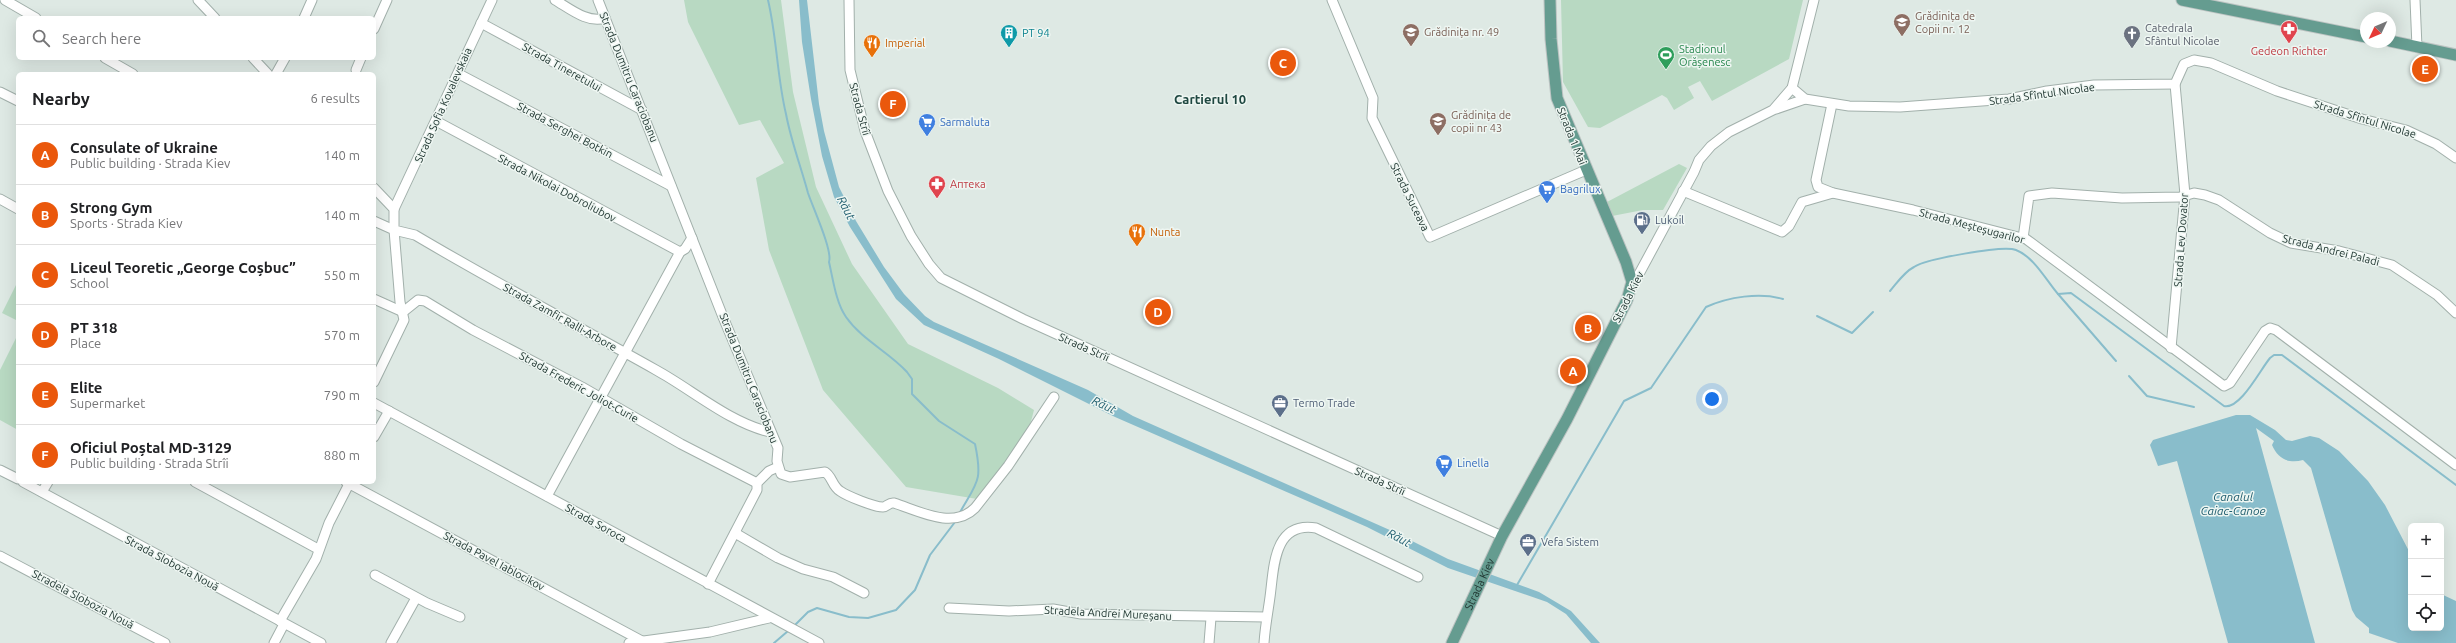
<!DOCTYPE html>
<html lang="en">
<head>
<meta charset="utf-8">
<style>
	:root { --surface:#fff; --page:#f2f2f2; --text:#202124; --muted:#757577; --line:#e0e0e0; --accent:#ea580c }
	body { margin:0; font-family:Ubuntu,sans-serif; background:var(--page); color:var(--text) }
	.controls { position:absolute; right:12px; bottom:12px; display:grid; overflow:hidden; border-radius:6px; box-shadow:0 4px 16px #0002 }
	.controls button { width:36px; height:36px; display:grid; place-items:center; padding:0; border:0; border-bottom:1px solid var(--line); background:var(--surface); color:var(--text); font:20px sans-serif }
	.compass { position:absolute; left:2360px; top:12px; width:36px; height:36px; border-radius:50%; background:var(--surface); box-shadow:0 4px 16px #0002; rotate:226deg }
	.you { position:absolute; left:1712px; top:399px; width:14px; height:14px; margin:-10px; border:3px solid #fff; border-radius:50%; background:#1a73e8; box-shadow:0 0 0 6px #1a73e833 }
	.badge { display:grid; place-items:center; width:26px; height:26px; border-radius:50%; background:var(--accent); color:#fff; font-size:13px; font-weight:700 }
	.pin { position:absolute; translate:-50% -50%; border:2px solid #fff; box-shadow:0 1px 4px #0006 }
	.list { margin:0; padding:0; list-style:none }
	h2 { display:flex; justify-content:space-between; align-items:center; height:52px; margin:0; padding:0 16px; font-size:17px }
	h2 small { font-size:13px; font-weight:400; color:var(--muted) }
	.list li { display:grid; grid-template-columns:26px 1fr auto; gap:12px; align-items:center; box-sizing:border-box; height:60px; padding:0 16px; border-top:1px solid var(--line) }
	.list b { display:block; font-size:15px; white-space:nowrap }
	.list p { margin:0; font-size:13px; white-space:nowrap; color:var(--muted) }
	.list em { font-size:13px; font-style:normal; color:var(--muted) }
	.icon { flex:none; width:22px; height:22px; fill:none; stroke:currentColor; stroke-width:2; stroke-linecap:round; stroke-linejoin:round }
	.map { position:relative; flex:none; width:2456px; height:643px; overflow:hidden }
	.search { position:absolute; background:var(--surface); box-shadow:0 4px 16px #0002; left:16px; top:16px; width:360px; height:44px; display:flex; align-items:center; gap:10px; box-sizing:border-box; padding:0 14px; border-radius:6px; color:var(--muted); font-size:15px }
	.panel { position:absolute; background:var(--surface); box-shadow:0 4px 16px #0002; left:16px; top:72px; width:360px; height:412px; border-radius:6px }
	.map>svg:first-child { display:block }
</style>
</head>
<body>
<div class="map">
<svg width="2456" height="643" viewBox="0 0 2456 643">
	<rect width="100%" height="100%" fill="#dee9e4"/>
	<!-- green -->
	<g fill="#b8d9c2">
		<path d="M684,0h97l12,92 23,95 36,77 56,80 90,44 36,22 -5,19 -46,71 -77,-13 -83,-97 -54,-140 -13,-72 28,-15 -24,-43 -21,5 -51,-103z"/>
		<path d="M1561,0h242l-14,59 -77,42 -12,-20 -12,6 6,11 -20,12 -7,-12 -5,-3 -62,33 -12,-1 -25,-45z"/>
		<path d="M1679,164l8,4 -24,42h-20l-31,6 -5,-14z"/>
		<path d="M18,281v40l-16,-8z"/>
		<path d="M18,334v96l-18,-10v-50z"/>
	</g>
	<!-- water -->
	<g fill="#89bdcb">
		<path d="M799,0h8l12,104 5,27 15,56 17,34 28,46 20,27 21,22 9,6 154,68 45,26 259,115 56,28 91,33 32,19 29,32h-9l-25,-29 -19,-12 -99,-34 -81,-41 -252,-110 -116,-58 -75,-34 -28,-26 -46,-72 -16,-30 -12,-41 -11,-57 -9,-57z"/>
		<path d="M2236,415h14l25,15 11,10 6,1 18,-5 9,2 20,13 29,30 17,24 26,50v73h30v-34l15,7v42h-58l-29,-10v-5l-13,-11 -4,-7 -41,-142 -8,-8c-14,4 -25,-1 -31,-15l2,-4 -18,-13 59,215h-87l-51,-182 -19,5 -8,-21 3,-5z"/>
	</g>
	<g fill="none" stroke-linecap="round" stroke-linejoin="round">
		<!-- stream -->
		<g stroke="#89bdcb" stroke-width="2">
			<path d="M768,0c9,38 9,77 18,114 5,27 15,53 22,79 5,15 25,58 21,69 4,17 7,41 17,55 16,23 43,35 61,55l5,7v15l27,27 36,23c8,38 2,38 -16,70"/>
			<path d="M1890,291c7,-8 14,-19 24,-24 12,-8 89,-22 102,-17 18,7 30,30 42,44l13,-1 153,113c16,4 36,-36 46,-48l4,-3h8l174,130"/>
			<path d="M2058,294l58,67"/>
			<path d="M1817,316l35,17 21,-21"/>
			<path d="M2129,376l18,20 47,11"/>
			<path d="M1517,585l107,-184 27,-13 55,-81c22,-10 54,-15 77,-8"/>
			<path d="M793,627l15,-15 9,-4 32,9 19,1 28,-8 19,-20 15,-35 25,-33"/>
			<path d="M774,643l14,-12"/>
		</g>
		<defs>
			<g id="minor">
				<path d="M5,0l31,18"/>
				<path d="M198,0l17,18"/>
				<path d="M555,0c14,8 33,24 50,18"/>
				<path d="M598,0l125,317 55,131 -1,13 4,13 9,3 35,-5c7,4 7,14 15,19 7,5 34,16 43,16 4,0 6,-5 11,-4 25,8 59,27 81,5l33,-42 46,-69"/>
				<path d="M849,0l1,70 15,61 23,60 23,45 18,28 12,14 82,41 479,217"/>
				<path d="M1332,0l41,98 -1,20 58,119 156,-67"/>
				<path d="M2415,0l2,47"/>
				<path d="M304,18l8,-18"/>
				<path d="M481,23l161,87"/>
				<path d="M374,29l13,-29"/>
				<path d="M105,58l28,16"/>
				<path d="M253,58l15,16"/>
				<path d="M356,70l5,-12"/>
				<path d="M276,74l9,-16"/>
				<path d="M459,74l212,112"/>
				<path d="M1792,88l13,11 44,7 51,1 109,-8 38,-8 47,-6 81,-1 9,-20 10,-4 17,3 66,28 85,28 44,11 30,14 20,14"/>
				<path d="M0,92l18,9"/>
				<path d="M1832,104l-16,76 2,7 15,6 80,17 113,29 198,147 6,-3 35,-52 5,-3 6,2 180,135"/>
				<path d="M1776,109l29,-10"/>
				<path d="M436,121l244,131"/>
				<path d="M374,188l20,21v21l21,5c79,47 161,90 241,135 35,19 74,53 114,62"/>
				<path d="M1683,191l99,41 7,-6 13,-24 31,-9"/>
				<path d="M0,199l18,10"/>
				<path d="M394,209l98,-209"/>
				<path d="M374,221l20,9 6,72 4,18 -30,62"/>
				<path d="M2023,238l6,-42 23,-3 70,5 58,-1 14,-4 11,2 14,5 51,33 21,10 48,8 53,14 45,30 19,18"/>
				<path d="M1632,287l62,-115 5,-12 12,-14 18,-14 44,-22 19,-22 22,-88"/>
				<path d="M374,299l29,13 15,-12 7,1 48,29 109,57 99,57 76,39"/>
				<path d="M2171,348l14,-153 -10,-111"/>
				<path d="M374,403l445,240"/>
				<path d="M374,437l15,-26"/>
				<path d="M0,470l18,9"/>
				<path d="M23,482l298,161"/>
				<path d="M195,482l123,67"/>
				<path d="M346,482l296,159"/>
				<path d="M42,492l6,-10"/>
				<path d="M547,496l133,-244 5,-3 7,-11"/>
				<path d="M735,533l43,25 25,11 30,8 31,16"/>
				<path d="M0,556l165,87"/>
				<path d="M375,575l52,28 33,14"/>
				<path d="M708,584l49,-94v-7l12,-12 9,-4"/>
				<path d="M949,608l60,3 44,-2 28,5 185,3"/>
				<path d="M280,621l36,-62 13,-36 21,-41"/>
				<path d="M274,643l10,-19"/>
				<path d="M391,643l25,-45"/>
				<path d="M629,643l81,-11 59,-14"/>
				<path d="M1209,643l2,-25"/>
				<path d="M1264,643c1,-16 4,-31 6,-46 4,-29 3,-76 46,-69l102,49"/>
			</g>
			<g id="major">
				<path d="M2182,0l184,37"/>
				<path d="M2390,41l66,14"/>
				<path id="s1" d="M1452,643l50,-107 65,-117 60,-119 5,-18 -6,-20 -69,-164 -6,-59 -1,-39"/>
			</g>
		</defs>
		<!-- minor casing -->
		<use href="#minor" stroke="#a2b0ab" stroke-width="11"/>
		<!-- major casing -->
		<use href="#major" stroke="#bcc3c2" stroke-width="13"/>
		<!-- minor -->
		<use href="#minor" stroke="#fff" stroke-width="9"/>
		<!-- major -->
		<use href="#major" stroke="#659c90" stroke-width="11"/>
	</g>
	<!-- icons -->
	<defs>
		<symbol id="school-pin" viewBox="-11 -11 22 30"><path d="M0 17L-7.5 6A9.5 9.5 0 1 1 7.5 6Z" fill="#8d6e63" stroke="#eef6f2"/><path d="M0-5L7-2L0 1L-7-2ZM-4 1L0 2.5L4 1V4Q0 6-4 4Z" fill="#fff"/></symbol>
		<symbol id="pharmacy-pin" viewBox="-11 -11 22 30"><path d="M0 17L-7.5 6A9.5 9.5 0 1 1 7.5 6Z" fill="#e0444e" stroke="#eef6f2"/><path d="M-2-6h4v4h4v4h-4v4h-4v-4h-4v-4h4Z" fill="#fff"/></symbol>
		<symbol id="building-pin" viewBox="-11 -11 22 30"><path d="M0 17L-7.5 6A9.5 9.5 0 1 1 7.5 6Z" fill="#0f9aa8" stroke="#eef6f2"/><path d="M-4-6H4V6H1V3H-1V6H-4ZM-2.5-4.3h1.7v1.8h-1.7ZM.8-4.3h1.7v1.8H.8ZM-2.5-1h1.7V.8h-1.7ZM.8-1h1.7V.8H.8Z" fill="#fff"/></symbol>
		<symbol id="church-pin" viewBox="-11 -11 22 30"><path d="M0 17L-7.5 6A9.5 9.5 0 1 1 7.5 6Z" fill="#6b7280" stroke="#eef6f2"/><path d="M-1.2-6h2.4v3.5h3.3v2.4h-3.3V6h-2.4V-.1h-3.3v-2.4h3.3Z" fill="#fff"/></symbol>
		<symbol id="restaurant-pin" viewBox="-11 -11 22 30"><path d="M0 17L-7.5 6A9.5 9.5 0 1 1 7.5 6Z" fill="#e8710a" stroke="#eef6f2"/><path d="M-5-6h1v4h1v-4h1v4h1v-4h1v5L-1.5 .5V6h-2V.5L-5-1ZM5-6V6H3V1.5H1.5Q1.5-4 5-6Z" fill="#fff"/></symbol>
		<symbol id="stadium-pin" viewBox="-11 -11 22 30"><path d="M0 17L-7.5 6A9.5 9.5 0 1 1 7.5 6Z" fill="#2e9e5b" stroke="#eef6f2"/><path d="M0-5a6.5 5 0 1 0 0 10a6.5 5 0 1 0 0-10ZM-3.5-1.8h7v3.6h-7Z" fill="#fff"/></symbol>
		<symbol id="supermarket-pin" viewBox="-11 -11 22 30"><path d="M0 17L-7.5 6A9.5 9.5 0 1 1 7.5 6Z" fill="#3f7fe0" stroke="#eef6f2"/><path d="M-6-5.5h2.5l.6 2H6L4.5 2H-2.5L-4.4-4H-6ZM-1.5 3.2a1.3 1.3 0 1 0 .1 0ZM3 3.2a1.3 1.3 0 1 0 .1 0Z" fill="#fff"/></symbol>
		<symbol id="fuel-pin" viewBox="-11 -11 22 30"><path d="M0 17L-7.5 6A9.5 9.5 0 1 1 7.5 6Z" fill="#5c6f8a" stroke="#eef6f2"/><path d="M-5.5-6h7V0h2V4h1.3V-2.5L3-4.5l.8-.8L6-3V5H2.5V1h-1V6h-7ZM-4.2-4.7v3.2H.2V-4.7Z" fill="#fff"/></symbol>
		<symbol id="office-pin" viewBox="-11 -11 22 30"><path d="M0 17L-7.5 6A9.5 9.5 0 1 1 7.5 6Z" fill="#5c6f8a" stroke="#eef6f2"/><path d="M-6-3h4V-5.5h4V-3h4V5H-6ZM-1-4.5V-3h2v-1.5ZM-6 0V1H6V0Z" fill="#fff"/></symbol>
	</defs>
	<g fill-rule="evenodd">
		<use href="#school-pin" x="1892" y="12" width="20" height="27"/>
		<use href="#pharmacy-pin" x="2279" y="19" width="20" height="27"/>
		<use href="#school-pin" x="1401" y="22" width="20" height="27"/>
		<use href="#building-pin" x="999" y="23" width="20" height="27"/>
		<use href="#church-pin" x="2122" y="24" width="20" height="27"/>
		<use href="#restaurant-pin" x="862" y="33" width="20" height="27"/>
		<use href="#stadium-pin" x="1656" y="45" width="20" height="27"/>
		<use href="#school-pin" x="1428" y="111" width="20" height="27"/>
		<use href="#supermarket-pin" x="917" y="112" width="20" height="27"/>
		<use href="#pharmacy-pin" x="927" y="174" width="20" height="27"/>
		<use href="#supermarket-pin" x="1537" y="179" width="20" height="27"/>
		<use href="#fuel-pin" x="1632" y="210" width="20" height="27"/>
		<use href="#restaurant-pin" x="1127" y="222" width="20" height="27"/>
		<use href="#office-pin" x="1270" y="393" width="20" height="27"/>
		<use href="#supermarket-pin" x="1434" y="453" width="20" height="27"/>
		<use href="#office-pin" x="1518" y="532" width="20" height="27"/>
	</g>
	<g text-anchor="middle" stroke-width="3" stroke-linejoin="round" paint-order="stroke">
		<!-- education labels -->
		<g font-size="11" fill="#785e54" stroke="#eef6f2" text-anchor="start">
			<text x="1915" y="20">Grădinița de<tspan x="1915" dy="13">Copii nr. 12</tspan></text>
			<text x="1424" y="36">Grădinița nr. 49</text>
			<text x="1451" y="119">Grădinița de<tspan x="1451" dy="13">copii nr 43</tspan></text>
		</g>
		<!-- worship labels -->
		<g font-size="11" fill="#5b616d" stroke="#eef6f2" text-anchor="start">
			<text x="2145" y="32">Catedrala<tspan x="2145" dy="13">Sfântul Nicolae</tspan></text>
		</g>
		<!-- culture labels -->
		<g font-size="11" fill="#0d838f" stroke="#eef6f2" text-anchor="start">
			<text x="1022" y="37">PT 94</text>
		</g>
		<!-- food labels -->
		<g font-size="11" fill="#c56008" stroke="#eef6f2" text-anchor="start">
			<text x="885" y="47">Imperial</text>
			<text x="1150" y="236">Nunta</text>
		</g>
		<!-- leisure labels -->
		<g font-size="11" fill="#27864d" stroke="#eef6f2" text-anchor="start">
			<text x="1679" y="53">Stadionul<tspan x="1679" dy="13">Orășenesc</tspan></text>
		</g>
		<!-- health labels -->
		<g font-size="11" fill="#be3a42" stroke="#eef6f2">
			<text x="2289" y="55">Gedeon Richter</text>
			<text x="950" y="188" text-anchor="start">Аптека</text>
		</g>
		<!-- street labels -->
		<g font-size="11" fill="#213732" stroke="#eef6f2">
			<text transform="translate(562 67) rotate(29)" y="4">Strada Tineretului</text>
			<text transform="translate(629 77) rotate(68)" y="4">Strada Dumitru Caraciobanu</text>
			<text transform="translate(2042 94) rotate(-8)" y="4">Strada Sfîntul Nicolae</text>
			<text transform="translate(443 105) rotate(-66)" y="4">Strada Sofia Kovalevskaia</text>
			<text transform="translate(860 109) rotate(75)" y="4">Strada Strîi</text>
			<text transform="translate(2365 119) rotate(17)" y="4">Strada Sfîntul Nicolae</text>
			<text transform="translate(565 130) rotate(28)" y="4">Strada Serghei Botkin</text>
			<text transform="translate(1572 136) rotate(68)" y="4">Strada 1 Mai</text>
			<text transform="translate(557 188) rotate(28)" y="4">Strada Nikolai Dobroliubov</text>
			<text transform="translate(1410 197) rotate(64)" y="4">Strada Suceava</text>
			<text transform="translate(1972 226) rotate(15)" y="4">Strada Meșteșugarilor</text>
			<text transform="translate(2181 240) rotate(-86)" y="4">Strada Lev Dovator</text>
			<text transform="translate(2331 250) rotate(14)" y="4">Strada Andrei Paladi</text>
			<text transform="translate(1628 297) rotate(-63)" y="4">Strada Kiev</text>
			<text transform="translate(560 317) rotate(29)" y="4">Strada Zamfir Ralli-Arbore</text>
			<text transform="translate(1084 347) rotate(24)" y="4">Strada Strîi</text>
			<text transform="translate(749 378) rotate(68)" y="4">Strada Dumitru Caraciobanu</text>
			<text transform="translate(579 387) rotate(29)" y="4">Strada Frederic Joliot-Curie</text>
			<text transform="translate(1380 481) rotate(24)" y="4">Strada Strîi</text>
			<text transform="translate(596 523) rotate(29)" y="4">Strada Soroca</text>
			<text transform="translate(494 561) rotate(28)" y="4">Strada Pavel Iablocikov</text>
			<text transform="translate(172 563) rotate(28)" y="4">Strada Slobozia Nouă</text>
			<text dy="4" stroke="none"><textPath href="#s1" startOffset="65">Strada Kiev</textPath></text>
			<text transform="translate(83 599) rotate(28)" y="4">Stradela Slobozia Nouă</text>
			<text transform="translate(1108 613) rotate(3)" y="4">Stradela Andrei Mureșanu</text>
		</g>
		<!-- shop labels -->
		<g font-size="11" fill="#366cbe" stroke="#eef6f2" text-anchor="start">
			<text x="940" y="126">Sarmaluta</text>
			<text x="1560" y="193">Bagrilux</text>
			<text x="1457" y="467">Linella</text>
		</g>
		<!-- service labels -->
		<g font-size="11" fill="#4e5e75" stroke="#eef6f2" text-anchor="start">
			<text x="1655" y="224">Lukoil</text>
			<text x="1293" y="407">Termo Trade</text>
			<text x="1541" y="546">Vefa Sistem</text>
		</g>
		<!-- water labels -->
		<g font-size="12" font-style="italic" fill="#1f5d6e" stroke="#eef6f2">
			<text transform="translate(846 208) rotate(62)" y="4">Răut</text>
			<text transform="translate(1104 405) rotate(25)" y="4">Răut</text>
			<text x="2233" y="501">Canalul<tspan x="2233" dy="14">Caiac-Canoe</tspan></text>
			<text transform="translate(1399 538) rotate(28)" y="4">Răut</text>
		</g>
		<!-- quarter labels -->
		<g font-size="13" font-weight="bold" fill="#1e4740" stroke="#eef6f2">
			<text x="1210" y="104">Cartierul 10</text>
		</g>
	</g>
</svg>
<div class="controls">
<button>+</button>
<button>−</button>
<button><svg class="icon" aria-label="locate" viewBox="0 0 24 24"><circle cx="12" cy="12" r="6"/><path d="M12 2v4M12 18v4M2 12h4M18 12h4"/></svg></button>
</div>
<svg class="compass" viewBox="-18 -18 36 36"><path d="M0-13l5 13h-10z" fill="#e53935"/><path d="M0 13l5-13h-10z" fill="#757577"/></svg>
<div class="you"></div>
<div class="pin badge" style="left:1573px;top:371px">A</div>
<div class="pin badge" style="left:1588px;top:328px">B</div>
<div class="pin badge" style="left:1283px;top:63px">C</div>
<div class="pin badge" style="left:1158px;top:312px">D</div>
<div class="pin badge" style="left:2425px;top:69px">E</div>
<div class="pin badge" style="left:893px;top:104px">F</div>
<div class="search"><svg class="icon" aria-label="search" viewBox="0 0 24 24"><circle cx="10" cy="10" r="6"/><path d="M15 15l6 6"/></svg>Search here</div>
<section class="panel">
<h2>Nearby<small>6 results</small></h2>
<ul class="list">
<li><span class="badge">A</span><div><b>Consulate of Ukraine</b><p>Public building · Strada Kiev</p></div><em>140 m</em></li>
<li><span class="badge">B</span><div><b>Strong Gym</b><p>Sports · Strada Kiev</p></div><em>140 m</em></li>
<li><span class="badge">C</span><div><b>Liceul Teoretic „George Coșbuc”</b><p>School</p></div><em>550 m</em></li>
<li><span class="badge">D</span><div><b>PT 318</b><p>Place</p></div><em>570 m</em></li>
<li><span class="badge">E</span><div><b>Elite</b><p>Supermarket</p></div><em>790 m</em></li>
<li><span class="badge">F</span><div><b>Oficiul Poștal MD-3129</b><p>Public building · Strada Strîi</p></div><em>880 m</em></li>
</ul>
</section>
</div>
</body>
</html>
